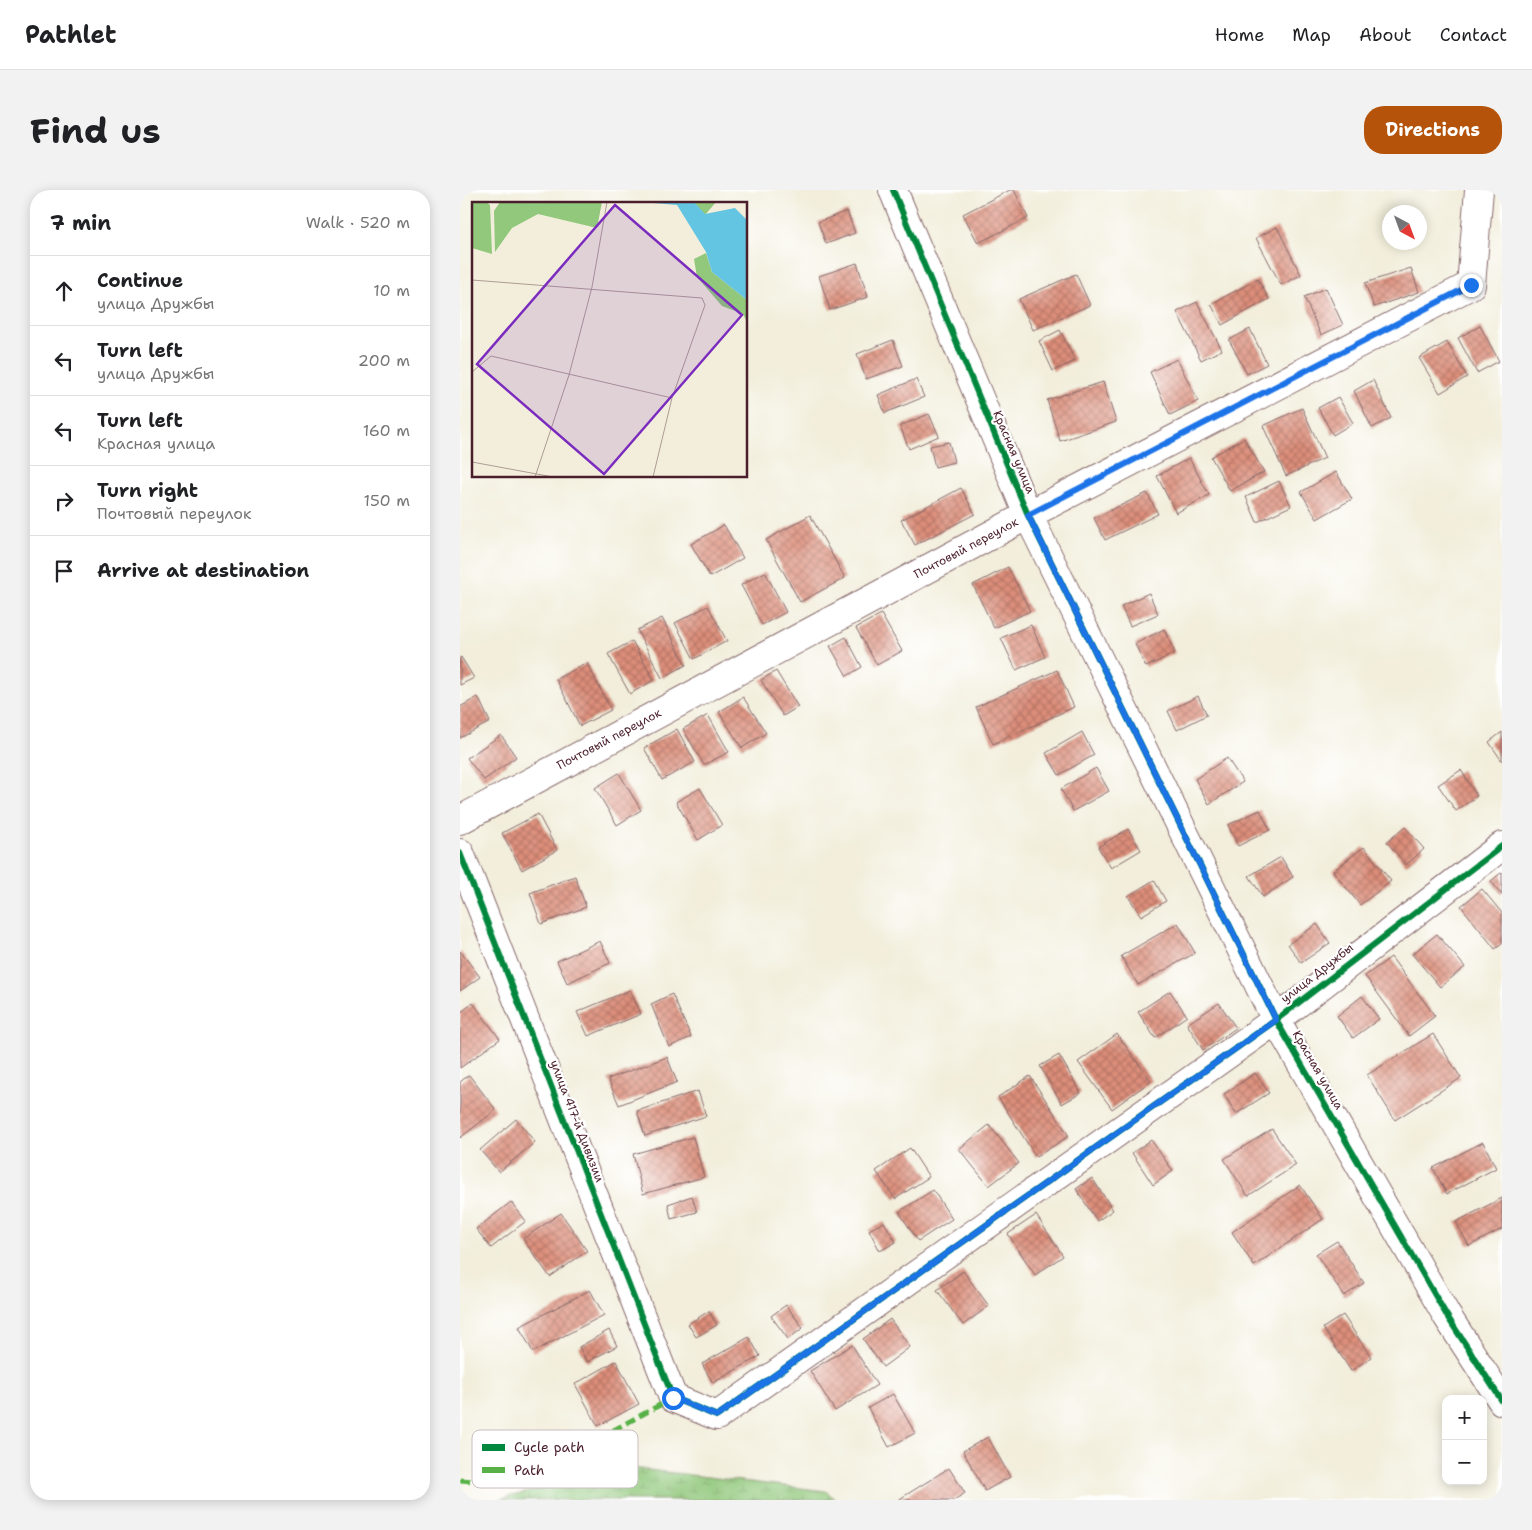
<!DOCTYPE html>
<html lang="en">
<head>
<meta charset="utf-8">
<style>
	:root { --surface:#fff; --page:#f2f2f2; --text:#202124; --muted:#757577; --line:#e0e0e0; --accent:#b45309 }
	body { margin:0; font-family:"Shantell Sans",sans-serif; background:var(--page); color:var(--text) }
	.controls { position:absolute; right:15px; bottom:15px; display:grid; overflow:hidden; border-radius:10px; box-shadow:0 2px 12px #0003 }
	.controls button { width:45px; height:45px; display:grid; place-items:center; padding:0; border:0; border-bottom:1px solid var(--line); background:var(--surface); color:var(--text); font:25px sans-serif }
	.compass { position:absolute; left:922px; top:15px; width:45px; height:45px; border-radius:50%; background:var(--surface); box-shadow:0 2px 12px #0003; rotate:139deg }
	.stop { position:absolute; width:15px; height:15px; margin:-11px; border:4px solid #1a73e8; border-radius:50%; background:#fff }
	.stop.end { background:#1a73e8; border-color:#fff; box-shadow:0 1px 5px #0008 }
	.list { margin:0; padding:0; list-style:none }
	h2 { display:flex; justify-content:space-between; align-items:center; height:65px; margin:0; padding:0 20px; font-size:21px }
	h2 small { font-size:16px; font-weight:400; color:var(--muted) }
	.list li { display:grid; grid-template-columns:32px 1fr auto; gap:15px; align-items:center; box-sizing:border-box; height:70px; padding:0 20px; border-top:1px solid var(--line) }
	.list b { display:block; font-size:19px; white-space:nowrap }
	.list p { margin:0; font-size:16px; white-space:nowrap; color:var(--muted) }
	.list em { font-size:16px; font-style:normal; color:var(--muted) }
	.icon { flex:none; width:28px; height:28px; fill:none; stroke:currentColor; stroke-width:2; stroke-linecap:round; stroke-linejoin:round }
	.map { position:relative; flex:none; width:1042px; height:1310px; overflow:hidden; border-radius:20px }
	header { display:flex; align-items:center; gap:30px; box-sizing:border-box; height:70px; padding:0 25px; background:var(--surface); border-bottom:1px solid var(--line) }
	header strong { font-size:24px }
	nav { display:flex; gap:28px; margin-inline-start:auto; font-size:18px }
	.intro { display:flex; align-items:center; justify-content:space-between; box-sizing:border-box; height:120px; padding:0 30px }
	h1 { margin:0; font-size:35px }
	.button { padding:12px 22px; border-radius:20px; background:var(--accent); color:#fff; font-size:18px; font-weight:700 }
	main { display:flex; gap:30px; padding:0 30px }
	aside { flex:1; background:var(--surface); border-radius:20px; box-shadow:0 2px 12px #0003 }
	.map>svg:first-child { display:block }
</style>
</head>
<body>
<header>
<strong>Pathlet</strong>
<nav><a>Home</a><a>Map</a><a>About</a><a>Contact</a></nav>
</header>
<div class="intro"><h1>Find us</h1><a class="button">Directions</a></div>
<main>
<aside>
<h2>7 min<small>Walk · 520 m</small></h2>
<ul class="list">
<li><svg class="icon" aria-label="ahead" viewBox="0 0 24 24"><path d="M12 20V5M6 11l6-6 6 6"/></svg><div><b>Continue</b><p>улица Дружбы</p></div><em>10 m</em></li>
<li><svg class="icon" aria-label="left" viewBox="0 0 24 24"><path d="M17 20v-9H6M10 6l-5 5 5 5"/></svg><div><b>Turn left</b><p>улица Дружбы</p></div><em>200 m</em></li>
<li><svg class="icon" aria-label="left" viewBox="0 0 24 24"><path d="M17 20v-9H6M10 6l-5 5 5 5"/></svg><div><b>Turn left</b><p>Красная улица</p></div><em>160 m</em></li>
<li><svg class="icon" aria-label="right" viewBox="0 0 24 24"><path d="M7 20v-9h11M14 6l5 5-5 5"/></svg><div><b>Turn right</b><p>Почтовый переулок</p></div><em>150 m</em></li>
<li><svg class="icon" aria-label="arrive" viewBox="0 0 24 24"><path d="M6 21V4h12l-3 4 3 4H6"/></svg><div><b>Arrive at destination</b></div></li>
</ul>
</aside>
<div class="map">
<svg width="1042" height="1310" viewBox="0 0 1042 1310">
	<defs>
		<pattern id="wetland-marsh" width="20" height="14" patternUnits="userSpaceOnUse" patternTransform="scale(1.25)"><rect width="20" height="14" fill="#91c87b"/><path d="M1 5h8M5 5V1M11 12h8M15 12V8" fill="none" stroke="#7fab6a"/></pattern>
		<pattern id="building-cross-hatch" width="8" height="8" patternUnits="userSpaceOnUse" patternTransform="scale(1.25)"><rect width="8" height="8" fill="#dc8e7a"/><path d="M0 0l8 8M0 8l8-8" fill="none" stroke="#b47364"/></pattern>
	</defs>
	<rect width="100%" height="100%" fill="#fff"/>
	<filter id="ink" filterUnits="userSpaceOnUse"><feTurbulence type="fractalNoise" baseFrequency=".02" numOctaves="2"/><feDisplacementMap in="SourceGraphic" scale="10" xChannelSelector="R" yChannelSelector="G"/><feConvolveMatrix kernelMatrix="1 2 1 2 8 2 1 2 1" color-interpolation-filters="sRGB"/></filter>
	<filter id="wash" filterUnits="userSpaceOnUse"><feTurbulence type="fractalNoise" baseFrequency=".0096" numOctaves="4" result="noise"/><feDisplacementMap in="SourceGraphic" scale="20" xChannelSelector="R" yChannelSelector="G"/><feGaussianBlur stdDeviation="1.12" result="paint"/><feColorMatrix in="noise" values="0 0 0 0 0 0 0 0 0 0 0 0 0 0 0 0 0 1.4 0 .05"/><feComposite in="paint" operator="in"/></filter>
	<g filter="url(#wash)">
		<rect width="100%" height="100%" fill="#f2eedb"/>
		<!-- wetland -->
		<path fill="url(#wetland-marsh)" stroke="#6e7453" d="M130,1273l236,28 10,9h-340l97,-24z"/>
		<g id="blocks">
			<!-- building -->
			<g fill="url(#building-cross-hatch)">
				<path d="M550,0h4l14,28 -50,25 -15,-29z"/>
				<path d="M387,21l8,22 -29,11 -8,-22z"/>
				<path d="M817,37l24,48 -20,10 -25,-47z"/>
				<path d="M397,73l11,34 -38,13 -11,-34z"/>
				<path d="M951,78l8,24 -45,15 -9,-24z"/>
				<path d="M616,84l14,31 -57,25 -14,-31z"/>
				<path d="M798,89l11,20 -47,26 -11,-21z"/>
				<path d="M866,98l17,37 -22,10 -17,-38z"/>
				<path d="M737,112l25,48 -21,10 -24,-48z"/>
				<path d="M1020,136l19,35 -22,12 -19,-35z"/>
				<path d="M790,139l17,35 -20,10 -18,-34z"/>
				<path d="M600,140l15,31 -22,10 -14,-30z"/>
				<path d="M433,150l10,26 -37,13 -9,-25z"/>
				<path d="M987,152l20,35 -27,16 -21,-35z"/>
				<path d="M717,169l21,42 -28,14 -20,-43z"/>
				<path d="M456,189l8,18 -39,16 -7,-18z"/>
				<path d="M913,190l18,38 -19,10 -18,-37z"/>
				<path d="M643,192l13,40 -56,19 -13,-41z"/>
				<path d="M878,207l15,26 -20,12 -15,-27z"/>
				<path d="M842,218l23,50 -39,18 -23,-50z"/>
				<path d="M469,224l10,22 -30,13 -9,-23z"/>
				<path d="M784,248l20,34 -34,19 -19,-34z"/>
				<path d="M489,252l5,20 -19,5 -5,-21z"/>
				<path d="M729,268l20,37 -33,18 -19,-37z"/>
				<path d="M876,282l16,27 -35,20 -16,-27z"/>
				<path d="M819,291l12,25 -34,16 -11,-25z"/>
				<path d="M501,298l14,26 -60,31 -14,-25z"/>
				<path d="M687,303l11,21 -53,26 -11,-22z"/>
				<path d="M350,325l35,63 -45,24 -34,-62z"/>
				<path d="M264,335l19,33 -33,19 -19,-33z"/>
				<path d="M548,377l22,44 -36,17 -21,-43z"/>
				<path d="M305,382l21,40 -24,13 -21,-40z"/>
				<path d="M689,403l9,21 -28,12 -9,-20z"/>
				<path d="M248,416l19,35 -33,18 -19,-36z"/>
				<path d="M421,424l21,37 -25,14 -21,-37z"/>
				<path d="M202,428l24,47 -24,13 -25,-48z"/>
				<path d="M571,435l14,32 -29,13 -15,-32z"/>
				<path d="M704,439l11,24 -29,14 -11,-23z"/>
				<path d="M386,447l16,30 -15,9 -17,-30z"/>
				<path d="M172,451l22,39 -24,14 -22,-40z"/>
				<path d="M1,467l13,21 -14,7v-27z"/>
				<path d="M127,473l24,47 -31,16 -24,-47z"/>
				<path d="M597,480l17,37 -81,37 -17,-37z"/>
				<path d="M316,481l22,36 -15,9 -22,-36z"/>
				<path d="M738,506l9,19 -30,15 -9,-19z"/>
				<path d="M18,507l12,25 -30,16v-31z"/>
				<path d="M283,507l23,36 -24,15 -23,-36z"/>
				<path d="M248,525l21,37 -25,13 -21,-36z"/>
				<path d="M217,539l18,33 -33,18 -18,-32z"/>
				<path d="M622,542l12,23 -35,20 -13,-22z"/>
				<path d="M1042,542v29l-13,-19z"/>
				<path d="M41,545l15,22 -32,23 -17,-22z"/>
				<path d="M767,568l16,24 -34,22 -14,-25z"/>
				<path d="M636,578l13,23 -36,20 -12,-22z"/>
				<path d="M1001,580l16,26 -21,15 -18,-26z"/>
				<path d="M159,583l22,37 -24,15 -22,-37z"/>
				<path d="M240,598l22,37 -24,15 -22,-38z"/>
				<path d="M800,620l10,20 -32,16 -10,-21z"/>
				<path d="M78,624l19,36 -35,20 -20,-37z"/>
				<path d="M945,637l19,22 -18,16 -19,-23z"/>
				<path d="M668,639l13,21 -30,18 -13,-21z"/>
				<path d="M904,657l27,34 -31,24 -27,-34z"/>
				<path d="M821,667l12,20 -30,20 -14,-21z"/>
				<path d="M1042,682v23l-11,-14z"/>
				<path d="M115,686l11,31 -45,17 -11,-31z"/>
				<path d="M694,690l12,21 -25,15 -13,-20z"/>
				<path d="M1022,699l20,24v31l-7,5 -34,-43z"/>
				<path d="M718,733l17,30 -57,32 -17,-29z"/>
				<path d="M857,734l13,19 -29,20 -13,-19z"/>
				<path d="M977,744l28,33 -25,20 -28,-33z"/>
				<path d="M140,751l10,22 -43,20 -10,-22z"/>
				<path d="M0,761l20,26 -20,14z"/>
				<path d="M931,767l44,59 -26,20 -44,-60z"/>
				<path d="M170,800l11,24 -53,22 -11,-24z"/>
				<path d="M710,801l17,25 -32,22 -17,-26z"/>
				<path d="M212,804l19,43 -22,10 -18,-43z"/>
				<path d="M902,806l17,23 -26,19 -16,-22z"/>
				<path d="M13,813l27,36 -40,29v-55z"/>
				<path d="M759,813l17,25 -33,22 -16,-26z"/>
				<path d="M657,844l34,47 -39,28 -34,-47z"/>
				<path d="M973,844l28,44 -66,42 -28,-45z"/>
				<path d="M599,865l22,38 -19,11 -22,-38z"/>
				<path d="M207,867l10,25 -58,23 -11,-26z"/>
				<path d="M795,883l14,20 -33,21 -12,-20z"/>
				<path d="M9,885l27,35 -36,28v-56z"/>
				<path d="M570,886l39,60 -33,21 -38,-60z"/>
				<path d="M238,901l8,25 -61,20 -8,-25z"/>
				<path d="M56,929l19,23 -36,30 -19,-22z"/>
				<path d="M529,935l30,38 -30,23 -30,-37z"/>
				<path d="M812,939l24,36 -48,31 -24,-37z"/>
				<path d="M233,947l11,40 -61,17 -10,-40z"/>
				<path d="M691,950l22,31 -20,14 -21,-32z"/>
				<path d="M1023,952l13,26 -49,26 -14,-26z"/>
				<path d="M450,958l19,29 -34,22 -19,-28z"/>
				<path d="M632,988l21,32 -16,11 -21,-32z"/>
				<path d="M840,995l23,34 -69,47 -22,-34z"/>
				<path d="M473,1000l19,29 -34,22 -19,-29z"/>
				<path d="M232,1006l5,16 -26,7 -3,-15z"/>
				<path d="M1042,1008v31l-33,17 -13,-24z"/>
				<path d="M51,1012l15,19 -35,27 -15,-19z"/>
				<path d="M101,1023l26,38 -37,26 -27,-38z"/>
				<path d="M576,1025l27,41 -28,19 -27,-41z"/>
				<path d="M424,1032l12,20 -16,9 -11,-21z"/>
				<path d="M877,1051l27,42 -20,13 -28,-42z"/>
				<path d="M503,1081l26,35 -26,19 -26,-35z"/>
				<path d="M130,1100l14,25 -71,37 -14,-25z"/>
				<path d="M326,1115l17,23 -15,11 -17,-23z"/>
				<path d="M249,1121l8,14 -21,12 -8,-13z"/>
				<path d="M883,1125l28,42 -20,14 -28,-43z"/>
				<path d="M430,1129l20,28 -27,20 -20,-28z"/>
				<path d="M149,1140l8,16 -30,16 -8,-15z"/>
				<path d="M289,1147l11,19 -47,27 -11,-19z"/>
				<path d="M392,1155l25,40 -42,26 -25,-40z"/>
				<path d="M156,1171l23,43 -41,22 -23,-42z"/>
				<path d="M433,1204l22,39 -26,14 -21,-39z"/>
				<path d="M528,1247l22,40 -25,14 -22,-40z"/>
				<path d="M489,1278l16,25 -11,7h-56z"/>
			</g>
		</g>
	</g>
	<g filter="url(#ink)">
		<use href="#blocks" fill-opacity="0" stroke="#856769" stroke-width="1"/>
		<g fill="none" stroke-linecap="round" stroke-linejoin="round">
			<defs>
				<g id="minor">
					<path d="M433,0l135,325 248,505 171,296 55,85"/>
					<path d="M0,630l568,-305 443,-230 8,-95"/>
					<path d="M0,663l213,545 44,18 559,-396 226,-174"/>
				</g>
			</defs>
			<!-- minor casing -->
			<use href="#minor" stroke="#856769" stroke-width="30"/>
			<!-- minor -->
			<use href="#minor" stroke="#fff" stroke-width="28"/>
			<!-- quiet -->
			<path stroke="#57b146" stroke-width="5" stroke-dasharray="10 5" stroke-linecap="butt" d="M0,1290l43,3 77,-35 93,-50"/>
			<defs>
				<g id="cycleway">
					<path d="M433,0l135,325 248,505 171,296 55,85"/>
					<path d="M0,663l213,545 44,18 559,-396 226,-174"/>
				</g>
			</defs>
			<!-- cycleway casing -->
			<use href="#cycleway" stroke="#fff" stroke-width="9"/>
			<!-- cycleway -->
			<use href="#cycleway" stroke="#00873e" stroke-width="6"/>
		</g>
	</g>
	<g fill="none" stroke-linecap="round" stroke-linejoin="round" filter="url(#ink)">
		<!-- route -->
		<path stroke="#1a73e8" stroke-width="6" d="M213,1208l44,18 559,-396 -248,-505 443,-230"/>
	</g>
	<g text-anchor="middle" stroke-width="4.5" stroke-linejoin="round" paint-order="stroke">
		<!-- street labels -->
		<g font-size="12" fill="#4a1f2b" stroke="#fff">
			<text transform="translate(554 262) rotate(67)" y="4">Красная улица</text>
			<text transform="translate(506 358) rotate(-28)" y="4">Почтовый переулок</text>
			<text transform="translate(149 549) rotate(-28)" y="4">Почтовый переулок</text>
			<text transform="translate(857 783) rotate(-38)" y="4">улица Дружбы</text>
			<text transform="translate(858 880) rotate(60)" y="4">Красная улица</text>
			<text transform="translate(117 931) rotate(69)" y="4">улица 417-й Дивизии</text>
		</g>
	</g>
	<!-- overview -->
	<g transform="translate(12 12)">
		<rect width="275" height="275" fill="#f2eedb"/>
		<path d="M14,0l4,3 2,49 -20,-6v-45zM28,0h102l-5,26 -59,-14 -26,14 -17,24 -1,-41zM222,0h22l-11,13zM234,51l6,19 35,28v22l-4,-8 -21,-8 -25,-29 -3,-18z" fill="#91c87b"/>
		<path d="M169,0h53l11,12 30,-6 12,12v80l-35,-28 -6,-20 -29,-47z" fill="#63c5e2"/>
		<path fill="none" stroke="#af9b95" stroke-width="1" d="M0,78l230,18 3,7 -33,93 -19,79M0,170l19,-16 181,42M0,260l81,15M63,275l34,-102 23,-88 15,-85"/>
		<path fill="#7b2cbf" fill-opacity="0.15" stroke="#7b2cbf" stroke-width="2.5" d="M143,3l127,110 -138,159 -127,-110z"/>
		<rect width="275" height="275" fill="none" stroke="#4a1f2b" stroke-width="2.5"/>
	</g>
	<!-- legend -->
	<rect x="12" y="1240" width="166" height="58" rx="8" fill="#fff" stroke="#c9bcbf" stroke-width="1"/>
	<rect x="22" y="1254" width="23" height="7" fill="#00873e"/>
	<rect x="22" y="1277" width="23" height="6" fill="#57b146"/>
	<g font-size="14" fill="#4a1f2b">
		<text x="54" y="1262">Cycle path</text>
		<text x="54" y="1285">Path</text>
	</g>
</svg>
<div class="controls">
<button>+</button>
<button>−</button>
</div>
<svg class="compass" viewBox="-18 -18 36 36"><path d="M0-13l5 13h-10z" fill="#e53935"/><path d="M0 13l5-13h-10z" fill="#757577"/></svg>
<div class="stop" style="left:213px;top:1208px"></div>
<div class="stop end" style="left:1011px;top:95px"></div>
</div>
</main>
</body>
</html>
